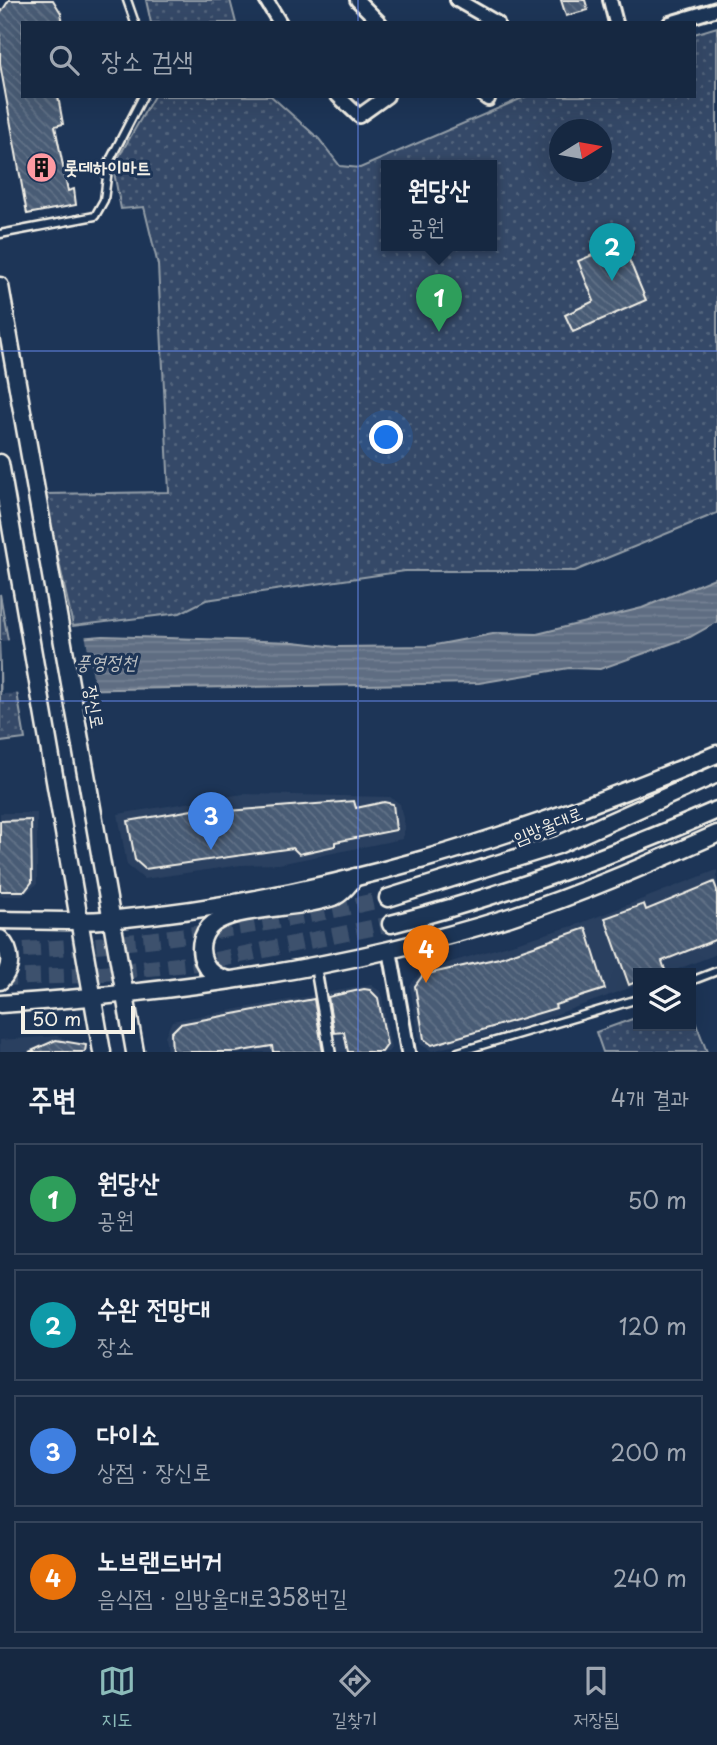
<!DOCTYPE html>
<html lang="ko">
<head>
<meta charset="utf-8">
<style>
	:root { --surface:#162841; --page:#1f3048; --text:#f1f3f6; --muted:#9ea6b1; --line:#35445a; --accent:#8bbbb9 }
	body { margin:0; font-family:"Playpen Sans","Poor Story",sans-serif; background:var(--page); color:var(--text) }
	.controls { position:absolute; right:21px; bottom:21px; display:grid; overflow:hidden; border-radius:0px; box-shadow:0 7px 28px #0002 }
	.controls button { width:63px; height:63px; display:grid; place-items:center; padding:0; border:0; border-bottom:2px solid var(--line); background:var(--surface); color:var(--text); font:35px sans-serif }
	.compass { position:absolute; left:549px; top:119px; width:63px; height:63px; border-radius:50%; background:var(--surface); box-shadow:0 7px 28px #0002; rotate:79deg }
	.scale { position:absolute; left:21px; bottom:18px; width:114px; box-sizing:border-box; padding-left:7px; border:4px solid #f4f1e8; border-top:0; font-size:19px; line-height:24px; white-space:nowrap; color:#f4f1e8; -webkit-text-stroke:5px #1d3557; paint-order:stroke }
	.you { position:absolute; left:387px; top:438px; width:24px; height:24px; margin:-18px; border:5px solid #fff; border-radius:50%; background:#1a73e8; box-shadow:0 0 0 10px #1a73e833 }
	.badge { display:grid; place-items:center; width:46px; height:46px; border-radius:50%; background:var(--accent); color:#fff; font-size:23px; font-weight:700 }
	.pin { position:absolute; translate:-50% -58px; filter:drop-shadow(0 2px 4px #0008) }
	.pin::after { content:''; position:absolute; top:37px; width:24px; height:21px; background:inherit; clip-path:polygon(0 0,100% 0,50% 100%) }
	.popup { position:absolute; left:381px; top:160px; width:116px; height:91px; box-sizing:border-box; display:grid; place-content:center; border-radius:0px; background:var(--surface); filter:drop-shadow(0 2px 5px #0005); font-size:23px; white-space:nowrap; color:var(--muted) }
	.popup b { font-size:26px; color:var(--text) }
	.popup::after { content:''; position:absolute; left:50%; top:100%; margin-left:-14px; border:14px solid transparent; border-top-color:var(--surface) }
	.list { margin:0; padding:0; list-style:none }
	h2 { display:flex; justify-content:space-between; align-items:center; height:91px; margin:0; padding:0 28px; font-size:30px }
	h2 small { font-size:23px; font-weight:400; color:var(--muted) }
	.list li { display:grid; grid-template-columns:46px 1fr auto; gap:21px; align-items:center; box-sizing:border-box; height:112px; margin:0 14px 14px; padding:0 14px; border:2px solid var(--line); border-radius:0px }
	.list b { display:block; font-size:26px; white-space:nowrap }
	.list p { margin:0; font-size:23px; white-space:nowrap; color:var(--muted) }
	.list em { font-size:23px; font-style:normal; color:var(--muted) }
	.icon { flex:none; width:38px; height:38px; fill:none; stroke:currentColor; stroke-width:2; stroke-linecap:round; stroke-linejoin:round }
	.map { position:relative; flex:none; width:717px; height:1052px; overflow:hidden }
	.search { position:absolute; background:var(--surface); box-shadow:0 7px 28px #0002; left:21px; right:21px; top:21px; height:77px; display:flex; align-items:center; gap:18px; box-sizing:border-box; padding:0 24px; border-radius:0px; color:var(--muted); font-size:26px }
	.sheet { height:595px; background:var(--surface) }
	nav { display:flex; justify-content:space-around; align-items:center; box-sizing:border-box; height:98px; border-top:2px solid var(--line); background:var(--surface); font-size:19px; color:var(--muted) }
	nav a { display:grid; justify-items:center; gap:4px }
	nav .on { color:var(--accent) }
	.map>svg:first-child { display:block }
</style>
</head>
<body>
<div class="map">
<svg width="717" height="1052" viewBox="0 0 717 1052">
	<defs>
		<pattern id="grass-dots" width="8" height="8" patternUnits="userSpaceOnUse" patternTransform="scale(1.75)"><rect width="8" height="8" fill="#354a67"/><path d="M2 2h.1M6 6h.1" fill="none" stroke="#53657d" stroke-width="1.8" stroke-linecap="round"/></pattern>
		<pattern id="water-rules" width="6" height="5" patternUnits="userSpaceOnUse" patternTransform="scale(1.75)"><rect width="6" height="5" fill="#5e6d82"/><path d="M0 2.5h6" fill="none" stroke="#768294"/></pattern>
		<pattern id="building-back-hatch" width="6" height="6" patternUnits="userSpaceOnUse" patternTransform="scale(1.75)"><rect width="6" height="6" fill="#485b74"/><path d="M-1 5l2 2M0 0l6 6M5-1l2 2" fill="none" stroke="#637388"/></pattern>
	</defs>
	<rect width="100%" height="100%" fill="#1d3557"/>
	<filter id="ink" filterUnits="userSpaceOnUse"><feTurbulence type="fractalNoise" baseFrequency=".0143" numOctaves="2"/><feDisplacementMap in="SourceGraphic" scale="14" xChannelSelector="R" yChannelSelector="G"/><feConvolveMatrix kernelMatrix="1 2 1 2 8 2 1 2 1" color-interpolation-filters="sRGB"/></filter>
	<g filter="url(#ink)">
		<!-- built -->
		<g fill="#2a4060">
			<path d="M243,794l147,3 10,7 5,24 -3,11 -123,25 -38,1 -97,14 -17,-14 -9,-51z"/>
			<path d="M0,813h37v71l-15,12h-22z"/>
			<path d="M717,870v84l-49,19h-30v12l-120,43 -86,23 -12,-7 -10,-58 11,-15 155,-46z"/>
			<path d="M371,985l10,7 10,56 -3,4h-53l-10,-59z"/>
			<path d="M316,995l10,57h-159l-2,-16 7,-15z"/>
			<path d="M57,1036l11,4 6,12h-74v-12z"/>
		</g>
		<!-- grass -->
		<g fill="url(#grass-dots)" stroke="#949ea8" stroke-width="2" fill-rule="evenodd">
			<path d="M146,0h84l6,23h-85z"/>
			<path d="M717,27v486l-142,58h-170l-199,29 -26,13 -107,13 -29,-132 125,-2 -11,-227 -14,-58 -23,2 -8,-42 41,-71h117l48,43 21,27 20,2 167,-72h167v-62zM560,130h42v42h-42zM386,166h106v80h-106z"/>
			<path d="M0,594l25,145 -25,3z"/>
			<path d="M691,1010l16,42h-104l-7,-20 42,-15v9h53z"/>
		</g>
		<!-- water -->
		<path fill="url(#water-rules)" stroke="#9aa2ab" stroke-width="2" d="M717,577v45l-27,15 -90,32 -31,-1 -90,15 -479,8v-47l103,-8 191,6 43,5 93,-1 68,-13 39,1 105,-26z"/>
		<!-- pier -->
		<path fill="#1d3557" d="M85,634l11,58 -94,2 -2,-53z"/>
		<!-- building -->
		<g fill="url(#building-back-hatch)" stroke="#f4f1e8" stroke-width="2">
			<path d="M9,0h44l8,13 2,10h-40v73h35l5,28 -8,2 13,65 6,-2 2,16 -49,9 -27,-150v-50z"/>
			<path d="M561,0h24l3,10 -22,6z"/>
			<path d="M622,243l24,57 -73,32 -8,-17 29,-14 -16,-40z"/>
			<path d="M354,801l2,7 28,-6 9,2 3,26 -61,12v4l-36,8 -6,-6 -148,21 -10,-9 -7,-39 99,-17 1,7z"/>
			<path d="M31,820l1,62 -7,9h-25v-70z"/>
			<path d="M714,882l3,8v49l-55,22 4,12h-28v8l-9,4 -24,-67 39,-14 2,6z"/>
			<path d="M586,928l19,61 -50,16 1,3 -124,37 -8,-6 -9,-53 8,-11 76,-17z"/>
			<path d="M364,989l6,1 8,8 9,47 -5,7h-34l-4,-20 -10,1 -6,-36z"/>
			<path d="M314,999l9,53h-50l-1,-6 -36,6h-64l-1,-19 9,-9z"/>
			<path d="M56,1040l30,5 -1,7h-56z"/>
		</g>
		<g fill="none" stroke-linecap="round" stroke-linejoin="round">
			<!-- secondary-tunnel -->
			<g stroke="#3d516d" stroke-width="16" stroke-dasharray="16 8" stroke-linecap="butt">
				<path d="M0,951c132,-5 260,-23 388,-53"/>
				<path d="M0,978l84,-3 122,-13 185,-38"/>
			</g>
			<defs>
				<g id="service">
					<path d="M127,0l8,23"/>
					<path d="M0,234l95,-18 9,-16 5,-38 34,-66"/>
					<path d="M691,981l26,-10"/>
					<path d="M458,1052l180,-53"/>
				</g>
				<path id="pedestrian" d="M317,975l13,77"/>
				<g id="minor">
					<path d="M266,0l14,23"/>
					<path d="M357,0l23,23"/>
					<path d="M457,0l40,23"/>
					<path d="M610,0l6,23"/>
					<path d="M670,23l47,-14"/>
					<path d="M338,96l21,20 28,-20"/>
					<path d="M484,96l4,3"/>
					<path d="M390,950l18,102"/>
				</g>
				<g id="secondary">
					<path d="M0,286l135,766"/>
					<path d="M0,463l102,589"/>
					<path d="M388,898l170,-53 159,-71"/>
					<path d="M0,920c38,0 78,3 117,-1 208,-20 408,-84 600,-165"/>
					<path d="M391,924c113,-28 220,-68 326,-114"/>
					<path d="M0,939c12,12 13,29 0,42"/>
					<path d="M229,980c-11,-2 -20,-8 -25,-18 -7,-16 -1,-34 15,-42 29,-14 82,-11 117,-24 7,-3 13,-12 19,-19"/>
					<path d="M0,1004c173,-11 345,-35 510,-87 71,-23 139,-53 207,-83"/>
				</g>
			</defs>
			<!-- service casing -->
			<use href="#service" stroke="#f4f1e8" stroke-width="11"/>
			<!-- pedestrian casing -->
			<use href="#pedestrian" stroke="#f4f1e8" stroke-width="14"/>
			<!-- minor casing -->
			<use href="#minor" stroke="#f4f1e8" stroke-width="18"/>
			<!-- secondary casing -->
			<use href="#secondary" stroke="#f4f1e8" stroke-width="21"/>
			<!-- service -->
			<use href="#service" stroke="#1d3557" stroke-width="6"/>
			<!-- pedestrian -->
			<use href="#pedestrian" stroke="#1d3557" stroke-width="9"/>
			<!-- minor -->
			<use href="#minor" stroke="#1d3557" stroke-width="12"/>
			<!-- secondary -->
			<use href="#secondary" stroke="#1d3557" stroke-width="16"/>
		</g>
	</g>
	<!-- grid -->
	<path fill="none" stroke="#5e7fdd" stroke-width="2" stroke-opacity="0.55" d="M358,0v23M358,96v956M0,351h717M0,701h717"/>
	<!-- icons -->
	<defs>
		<symbol id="building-disc" viewBox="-11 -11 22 22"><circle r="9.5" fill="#ff9aa2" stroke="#1d3557"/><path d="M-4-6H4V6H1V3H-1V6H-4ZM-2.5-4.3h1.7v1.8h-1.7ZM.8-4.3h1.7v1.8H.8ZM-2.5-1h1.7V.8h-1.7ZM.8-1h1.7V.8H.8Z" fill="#111"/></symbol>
	</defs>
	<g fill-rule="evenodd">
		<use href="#building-disc" x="24" y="150" width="35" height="35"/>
	</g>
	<g text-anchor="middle" stroke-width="6" stroke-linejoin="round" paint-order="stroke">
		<!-- poi labels -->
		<g font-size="18" font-weight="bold" fill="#f4f1e8" stroke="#1d3557" text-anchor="start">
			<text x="64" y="174">롯데하이마트</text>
		</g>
		<!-- street labels -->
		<g font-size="18" fill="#f4f1e8" stroke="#1d3557">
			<text transform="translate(94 707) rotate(80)" y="6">장신로</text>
			<text transform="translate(548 826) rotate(-22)" y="6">임방울대로</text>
		</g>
		<!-- water labels -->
		<g font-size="19" font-style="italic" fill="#c0c3c4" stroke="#1d3557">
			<text x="106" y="669">풍영정천</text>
		</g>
	</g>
</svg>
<div class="controls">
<button><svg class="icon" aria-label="layers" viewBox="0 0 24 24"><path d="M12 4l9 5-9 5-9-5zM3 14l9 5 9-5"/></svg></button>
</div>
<svg class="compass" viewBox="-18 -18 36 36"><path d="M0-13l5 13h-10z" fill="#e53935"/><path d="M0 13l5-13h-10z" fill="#9ea6b1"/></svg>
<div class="scale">50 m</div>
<div class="you"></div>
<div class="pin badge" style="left:439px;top:332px;background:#2e9e5b">1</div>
<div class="popup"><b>원당산</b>공원</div>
<div class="pin badge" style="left:612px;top:281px;background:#0f9aa8">2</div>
<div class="pin badge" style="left:211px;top:850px;background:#3f7fe0">3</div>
<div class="pin badge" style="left:426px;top:983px;background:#e8710a">4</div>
<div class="search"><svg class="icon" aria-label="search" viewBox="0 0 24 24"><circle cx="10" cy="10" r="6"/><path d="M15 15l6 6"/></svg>장소 검색</div>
</div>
<section class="sheet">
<h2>주변<small>4개 결과</small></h2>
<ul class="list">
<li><span class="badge" style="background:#2e9e5b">1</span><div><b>원당산</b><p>공원</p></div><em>50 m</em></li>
<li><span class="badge" style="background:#0f9aa8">2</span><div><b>수완 전망대</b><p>장소</p></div><em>120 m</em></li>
<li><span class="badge" style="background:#3f7fe0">3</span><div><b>다이소</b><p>상점 · 장신로</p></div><em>200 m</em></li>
<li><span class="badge" style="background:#e8710a">4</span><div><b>노브랜드버거</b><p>음식점 · 임방울대로358번길</p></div><em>240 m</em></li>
</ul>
</section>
<nav>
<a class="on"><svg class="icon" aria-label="map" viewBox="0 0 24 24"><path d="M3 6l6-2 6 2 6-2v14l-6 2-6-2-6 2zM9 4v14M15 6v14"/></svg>지도</a>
<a><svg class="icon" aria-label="directions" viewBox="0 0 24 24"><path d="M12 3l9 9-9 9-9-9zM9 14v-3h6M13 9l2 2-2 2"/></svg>길찾기</a>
<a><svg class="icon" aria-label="saved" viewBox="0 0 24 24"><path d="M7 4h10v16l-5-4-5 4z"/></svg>저장됨</a>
</nav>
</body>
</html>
